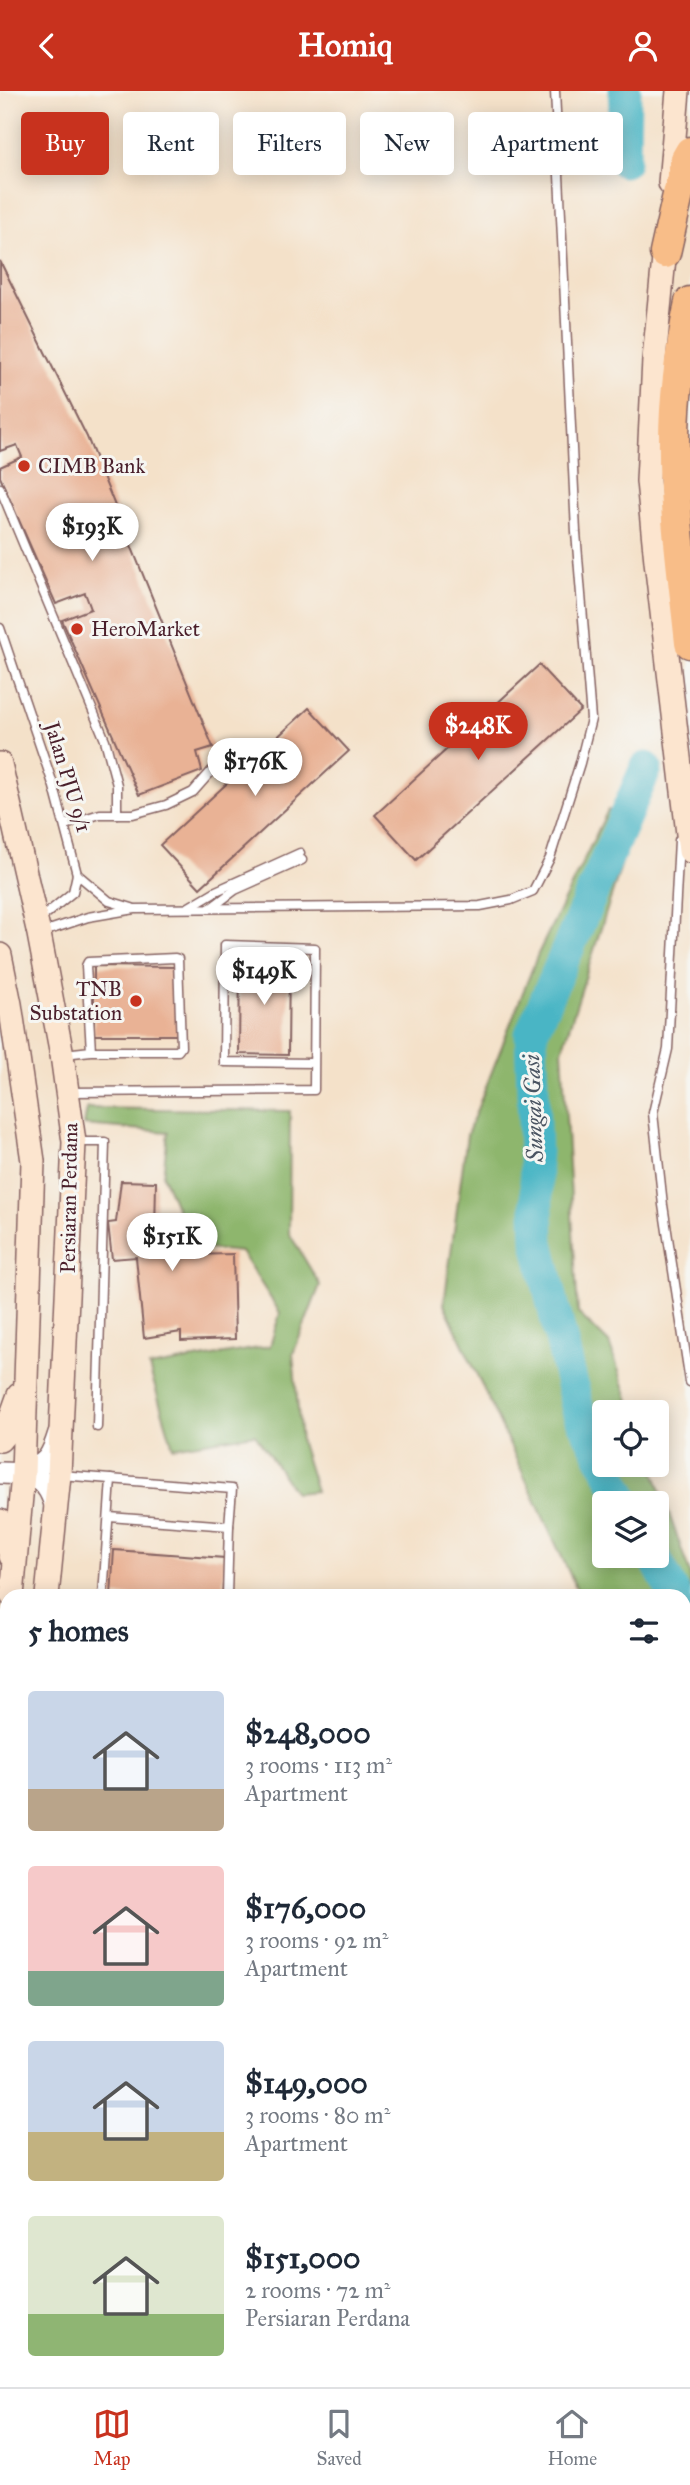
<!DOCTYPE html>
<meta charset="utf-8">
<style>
:root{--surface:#fff;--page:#f2f2f3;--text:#1f2937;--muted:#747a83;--line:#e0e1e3;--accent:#c8321e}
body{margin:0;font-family:"IM FELL Great Primer",serif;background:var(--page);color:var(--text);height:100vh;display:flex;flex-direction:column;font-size:26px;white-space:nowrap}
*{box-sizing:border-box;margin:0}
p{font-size:23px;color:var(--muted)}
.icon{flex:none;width:38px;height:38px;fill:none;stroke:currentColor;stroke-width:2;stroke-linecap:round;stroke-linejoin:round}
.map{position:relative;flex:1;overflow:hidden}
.details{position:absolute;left:0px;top:1498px;width:691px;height:798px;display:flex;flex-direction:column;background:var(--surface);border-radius:21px 21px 0 0;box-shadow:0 4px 18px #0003}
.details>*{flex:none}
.banner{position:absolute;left:21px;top:21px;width:649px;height:63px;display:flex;gap:14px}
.controls{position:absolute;left:592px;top:1309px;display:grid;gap:14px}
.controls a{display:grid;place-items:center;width:77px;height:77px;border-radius:7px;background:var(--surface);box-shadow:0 4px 18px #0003;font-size:35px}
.price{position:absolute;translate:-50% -60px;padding:0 16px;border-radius:24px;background:#fff;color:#222;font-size:23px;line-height:46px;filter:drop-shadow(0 2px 4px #0008)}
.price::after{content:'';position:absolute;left:50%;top:42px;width:21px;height:16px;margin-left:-10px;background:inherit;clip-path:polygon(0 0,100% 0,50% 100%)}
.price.selected{background:var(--accent);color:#fff}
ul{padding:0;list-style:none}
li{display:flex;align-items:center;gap:21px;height:175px;padding:0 28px}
li span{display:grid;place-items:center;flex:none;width:196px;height:140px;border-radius:7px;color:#555}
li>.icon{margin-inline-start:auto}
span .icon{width:84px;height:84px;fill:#fffc;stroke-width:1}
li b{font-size:30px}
h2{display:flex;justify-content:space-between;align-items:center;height:84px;padding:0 28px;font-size:30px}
.chip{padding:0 24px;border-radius:7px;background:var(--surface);box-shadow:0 4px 18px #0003;font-size:24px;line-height:63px}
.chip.selected{background:var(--accent);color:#fff}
header{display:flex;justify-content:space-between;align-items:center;height:91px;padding:0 28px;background:var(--accent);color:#fff;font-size:32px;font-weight:700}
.tabs{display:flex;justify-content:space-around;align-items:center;height:98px;border-top:2px solid var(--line);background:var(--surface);font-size:19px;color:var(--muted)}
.tabs a{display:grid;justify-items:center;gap:4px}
.tabs .selected{color:var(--accent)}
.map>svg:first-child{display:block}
.green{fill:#b3d57e;stroke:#7e7a54;stroke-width:2}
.forest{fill:#8eb66d;stroke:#6c6a4c;stroke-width:2;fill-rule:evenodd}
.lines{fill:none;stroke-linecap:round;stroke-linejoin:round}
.river{stroke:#49b5c5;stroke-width:33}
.building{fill:#e9b295}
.service-casing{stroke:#866362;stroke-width:11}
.minor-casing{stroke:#866362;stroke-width:19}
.tertiary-casing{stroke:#866362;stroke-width:24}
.secondary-casing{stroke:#866362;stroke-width:26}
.motorway-casing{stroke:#866362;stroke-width:33}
.service{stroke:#fff;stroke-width:8}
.minor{stroke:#fff;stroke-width:16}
.tertiary{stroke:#fff;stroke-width:21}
.secondary{stroke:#fce5cf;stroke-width:23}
.motorway{stroke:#f8bd88;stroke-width:30}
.poi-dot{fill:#c8321e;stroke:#f6f6f2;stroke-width:2.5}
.labels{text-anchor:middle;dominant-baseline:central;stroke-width:6;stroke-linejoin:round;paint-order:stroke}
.poi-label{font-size:21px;fill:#4a1f2b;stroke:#f6f6f2;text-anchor:start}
.street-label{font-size:21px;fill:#4a1f2b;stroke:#f6f6f2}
.water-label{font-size:23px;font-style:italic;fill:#4a5461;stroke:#f6f6f2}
</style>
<header><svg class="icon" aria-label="back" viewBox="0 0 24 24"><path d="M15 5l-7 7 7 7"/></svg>Homiq<svg class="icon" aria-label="person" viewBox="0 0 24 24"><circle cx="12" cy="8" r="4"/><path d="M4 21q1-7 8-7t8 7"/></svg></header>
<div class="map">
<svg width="690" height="2296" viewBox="0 0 690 2296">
<rect width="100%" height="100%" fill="#f6f6f2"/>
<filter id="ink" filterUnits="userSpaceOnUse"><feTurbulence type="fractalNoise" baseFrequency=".0143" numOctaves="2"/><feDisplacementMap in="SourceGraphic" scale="14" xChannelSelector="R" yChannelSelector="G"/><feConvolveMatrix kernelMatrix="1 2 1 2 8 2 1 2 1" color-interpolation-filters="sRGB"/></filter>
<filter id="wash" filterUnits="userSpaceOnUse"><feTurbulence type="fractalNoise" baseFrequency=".00686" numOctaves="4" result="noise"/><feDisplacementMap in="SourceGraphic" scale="28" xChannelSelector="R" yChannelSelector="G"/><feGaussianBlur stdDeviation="1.57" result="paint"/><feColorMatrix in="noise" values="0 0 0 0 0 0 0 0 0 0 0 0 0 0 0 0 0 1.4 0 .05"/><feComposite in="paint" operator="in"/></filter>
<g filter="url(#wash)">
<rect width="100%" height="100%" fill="#f4e1c9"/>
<!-- green -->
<path class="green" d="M0,2241L7,2251V2289H34L39,2296H0Z"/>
<!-- forest -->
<g class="forest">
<path d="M608,719L635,731L562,959L578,1222L609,1252L633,1321H604V1374H652L690,1483V1741L684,1728V1505H580L444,1213L467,1044L538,863ZM656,1412V1465H604V1412Z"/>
<path d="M87,1017L290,1020L289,1142L320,1194L293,1263L301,1352L316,1400L295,1402L255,1343L173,1356L149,1276L270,1255L280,1222L241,1161L199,1157L179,1123L163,1085L168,1041L84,1034Z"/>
<path d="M690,1844V2048H684V1862Z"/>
<path d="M7,2161V2251L0,2241V2166Z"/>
<path d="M34,2289H160L166,2296H39Z"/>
</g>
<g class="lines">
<!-- river -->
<g class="river">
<path d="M624,70L625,0"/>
<path d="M604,1370L579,1323L538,1151L531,943L646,677"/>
<path d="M606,1374L626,1412"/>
<path d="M654,1465L675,1505"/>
<path d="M684,1522L690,1533"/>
</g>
</g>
<g id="blocks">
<!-- building -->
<g class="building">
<path d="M0,170L87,346L213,656L197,661L202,680L139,704L62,529L91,518L85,502L56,513L0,386V376L22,366L17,354L0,360Z"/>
<path d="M539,574L581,619L416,769L375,724Z"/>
<path d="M309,617L349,660L200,797L160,754Z"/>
<path d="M240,867L289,868L288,964L239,963Z"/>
<path d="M94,875L176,876L178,944H94Z"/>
<path d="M121,1090L156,1091L155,1143L186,1145L187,1164L233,1163L235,1248L181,1250V1241L144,1247L136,1166L112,1168L108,1132L116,1131Z"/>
<path d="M114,1459L225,1467L222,1505H111Z"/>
<path d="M684,2261L690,2265V2296H662L654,2289H684Z"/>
<rect x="277" y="2289" width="186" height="7"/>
<rect x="481" y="2289" width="120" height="7"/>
</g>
</g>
</g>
<g filter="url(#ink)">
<use href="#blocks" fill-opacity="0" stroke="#866362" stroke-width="2"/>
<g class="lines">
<defs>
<g id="service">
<path d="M0,397L105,649L117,694V723"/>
<path d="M0,537L54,696L77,783L73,801L40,828"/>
<path d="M65,734L100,723H133L166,714L193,701L216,675"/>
<path d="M679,749L668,958L653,1022L663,1114L690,1291"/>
<path d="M77,783L109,810L132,817"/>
<path d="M189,816L216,800L300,762"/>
<path d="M211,817L235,799L302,769"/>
<path d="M40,842L88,826L135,818L480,815L511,809L533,800L550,767L580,672L591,628L576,441L555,0"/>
<path d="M64,963L91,960H178L181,956L178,868L175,867L88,871L86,875L91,960"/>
<path d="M70,1001L314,999L315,857L225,854L224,971L314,972"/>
<path d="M77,1051H105L97,1336"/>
<path d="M61,1384L232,1398L229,1435L109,1426"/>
<path d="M103,1505L111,1388"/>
<path d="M227,1505L229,1435"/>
</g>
<g id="minor">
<path d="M684,2203L690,2207"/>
<path d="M472,2289V2296"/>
<path d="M240,2296L241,2289"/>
</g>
<g id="tertiary">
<path d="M0,1382C32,1383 47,1383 56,1417"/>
<path d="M23,1383C48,1372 51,1368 59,1342"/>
</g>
<g id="secondary">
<path d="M670,92L678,0"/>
<path d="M666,147L654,269L648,390L656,470L690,760"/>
<path d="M0,673L39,843L62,964L74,1051L59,1384L47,1505"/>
<path d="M0,864L10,913L33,1070L23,1383L12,1505"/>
<path d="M0,1349L5,1343L19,1304"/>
<path d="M0,1430L11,1465"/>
<path d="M0,1617L7,1551"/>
<path d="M0,1884L7,1855"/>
<path d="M0,2017L7,2030"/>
<path d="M684,2073L690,2072"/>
<path d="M0,2080H7"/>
<path d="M684,2106H690"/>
<path d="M0,2121L7,2116"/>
</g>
<g id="motorway">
<path d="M665,162L686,68L690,61"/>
<path d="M690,211C681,257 674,302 674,349C673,417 683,485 690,552"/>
</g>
</defs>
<!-- service casing -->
<use href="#service" class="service-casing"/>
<!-- minor casing -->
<use href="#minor" class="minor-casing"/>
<!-- tertiary casing -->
<use href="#tertiary" class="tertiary-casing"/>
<!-- secondary casing -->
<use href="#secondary" class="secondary-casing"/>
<!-- motorway casing -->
<use href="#motorway" class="motorway-casing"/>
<!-- service -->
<use href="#service" class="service"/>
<!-- minor -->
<use href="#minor" class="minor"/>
<!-- tertiary -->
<use href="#tertiary" class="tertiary"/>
<!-- secondary -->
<use href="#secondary" class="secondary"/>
<!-- motorway -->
<use href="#motorway" class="motorway"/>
</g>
</g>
<!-- markers -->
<g class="poi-dot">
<circle cx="24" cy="375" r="7"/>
<circle cx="77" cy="538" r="7"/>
<circle cx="136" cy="910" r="7"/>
</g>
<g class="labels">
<!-- poi labels -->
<g class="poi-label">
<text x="38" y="375">CIMB Bank</text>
<text x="91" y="538">HeroMarket</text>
<text x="122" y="898" text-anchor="end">TNB<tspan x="122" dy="24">Substation</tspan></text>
</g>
<!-- street labels -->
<g class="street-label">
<text transform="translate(68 686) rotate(73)">Jalan PJU 9/1</text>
<text transform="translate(69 1107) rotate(-89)">Persiaran Perdana</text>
</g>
<!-- water labels -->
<g class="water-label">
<text transform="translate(533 1017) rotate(-92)">Sungai Gasi</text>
</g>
</g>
</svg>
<div class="controls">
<a><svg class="icon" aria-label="locate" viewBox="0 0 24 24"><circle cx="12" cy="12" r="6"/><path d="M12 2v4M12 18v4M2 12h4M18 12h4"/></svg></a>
<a><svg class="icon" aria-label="layers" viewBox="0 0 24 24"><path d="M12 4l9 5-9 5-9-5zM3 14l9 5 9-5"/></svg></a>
</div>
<b class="price" style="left:92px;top:472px">$193K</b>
<b class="price selected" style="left:478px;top:671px">$248K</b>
<b class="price" style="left:255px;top:707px">$176K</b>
<b class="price" style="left:264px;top:916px">$149K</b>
<b class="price" style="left:172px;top:1182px">$151K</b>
<div class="banner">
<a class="chip selected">Buy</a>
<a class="chip">Rent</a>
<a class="chip">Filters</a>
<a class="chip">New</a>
<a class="chip">Apartment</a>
</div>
<section class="details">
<h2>5 homes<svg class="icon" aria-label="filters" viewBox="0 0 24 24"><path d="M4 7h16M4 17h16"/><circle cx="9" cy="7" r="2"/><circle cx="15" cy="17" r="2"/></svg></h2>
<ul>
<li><span style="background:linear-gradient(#c9d6e8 70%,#b9a48a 0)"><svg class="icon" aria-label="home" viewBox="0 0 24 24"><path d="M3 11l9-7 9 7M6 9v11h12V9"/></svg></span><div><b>$248,000</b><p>3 rooms · 113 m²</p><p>Apartment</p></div></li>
<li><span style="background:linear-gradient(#f6c9c9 75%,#7fa58c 0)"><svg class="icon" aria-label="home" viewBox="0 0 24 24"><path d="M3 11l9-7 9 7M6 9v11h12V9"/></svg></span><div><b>$176,000</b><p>3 rooms · 92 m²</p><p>Apartment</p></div></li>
<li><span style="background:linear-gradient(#c9d6e8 65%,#c2b280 0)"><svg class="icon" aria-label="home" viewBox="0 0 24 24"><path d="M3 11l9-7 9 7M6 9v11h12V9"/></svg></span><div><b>$149,000</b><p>3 rooms · 80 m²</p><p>Apartment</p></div></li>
<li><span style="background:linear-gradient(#dfe7d0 70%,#8fb573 0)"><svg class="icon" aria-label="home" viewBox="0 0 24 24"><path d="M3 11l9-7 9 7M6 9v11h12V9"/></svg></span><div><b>$151,000</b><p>2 rooms · 72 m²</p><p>Persiaran Perdana</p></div></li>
</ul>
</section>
</div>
<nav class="tabs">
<a class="selected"><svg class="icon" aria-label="map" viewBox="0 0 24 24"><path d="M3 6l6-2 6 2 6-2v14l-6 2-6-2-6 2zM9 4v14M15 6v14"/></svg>Map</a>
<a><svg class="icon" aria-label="saved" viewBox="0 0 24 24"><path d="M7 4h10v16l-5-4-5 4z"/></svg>Saved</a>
<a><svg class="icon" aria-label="home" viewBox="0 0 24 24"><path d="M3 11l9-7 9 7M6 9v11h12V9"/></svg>Home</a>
</nav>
